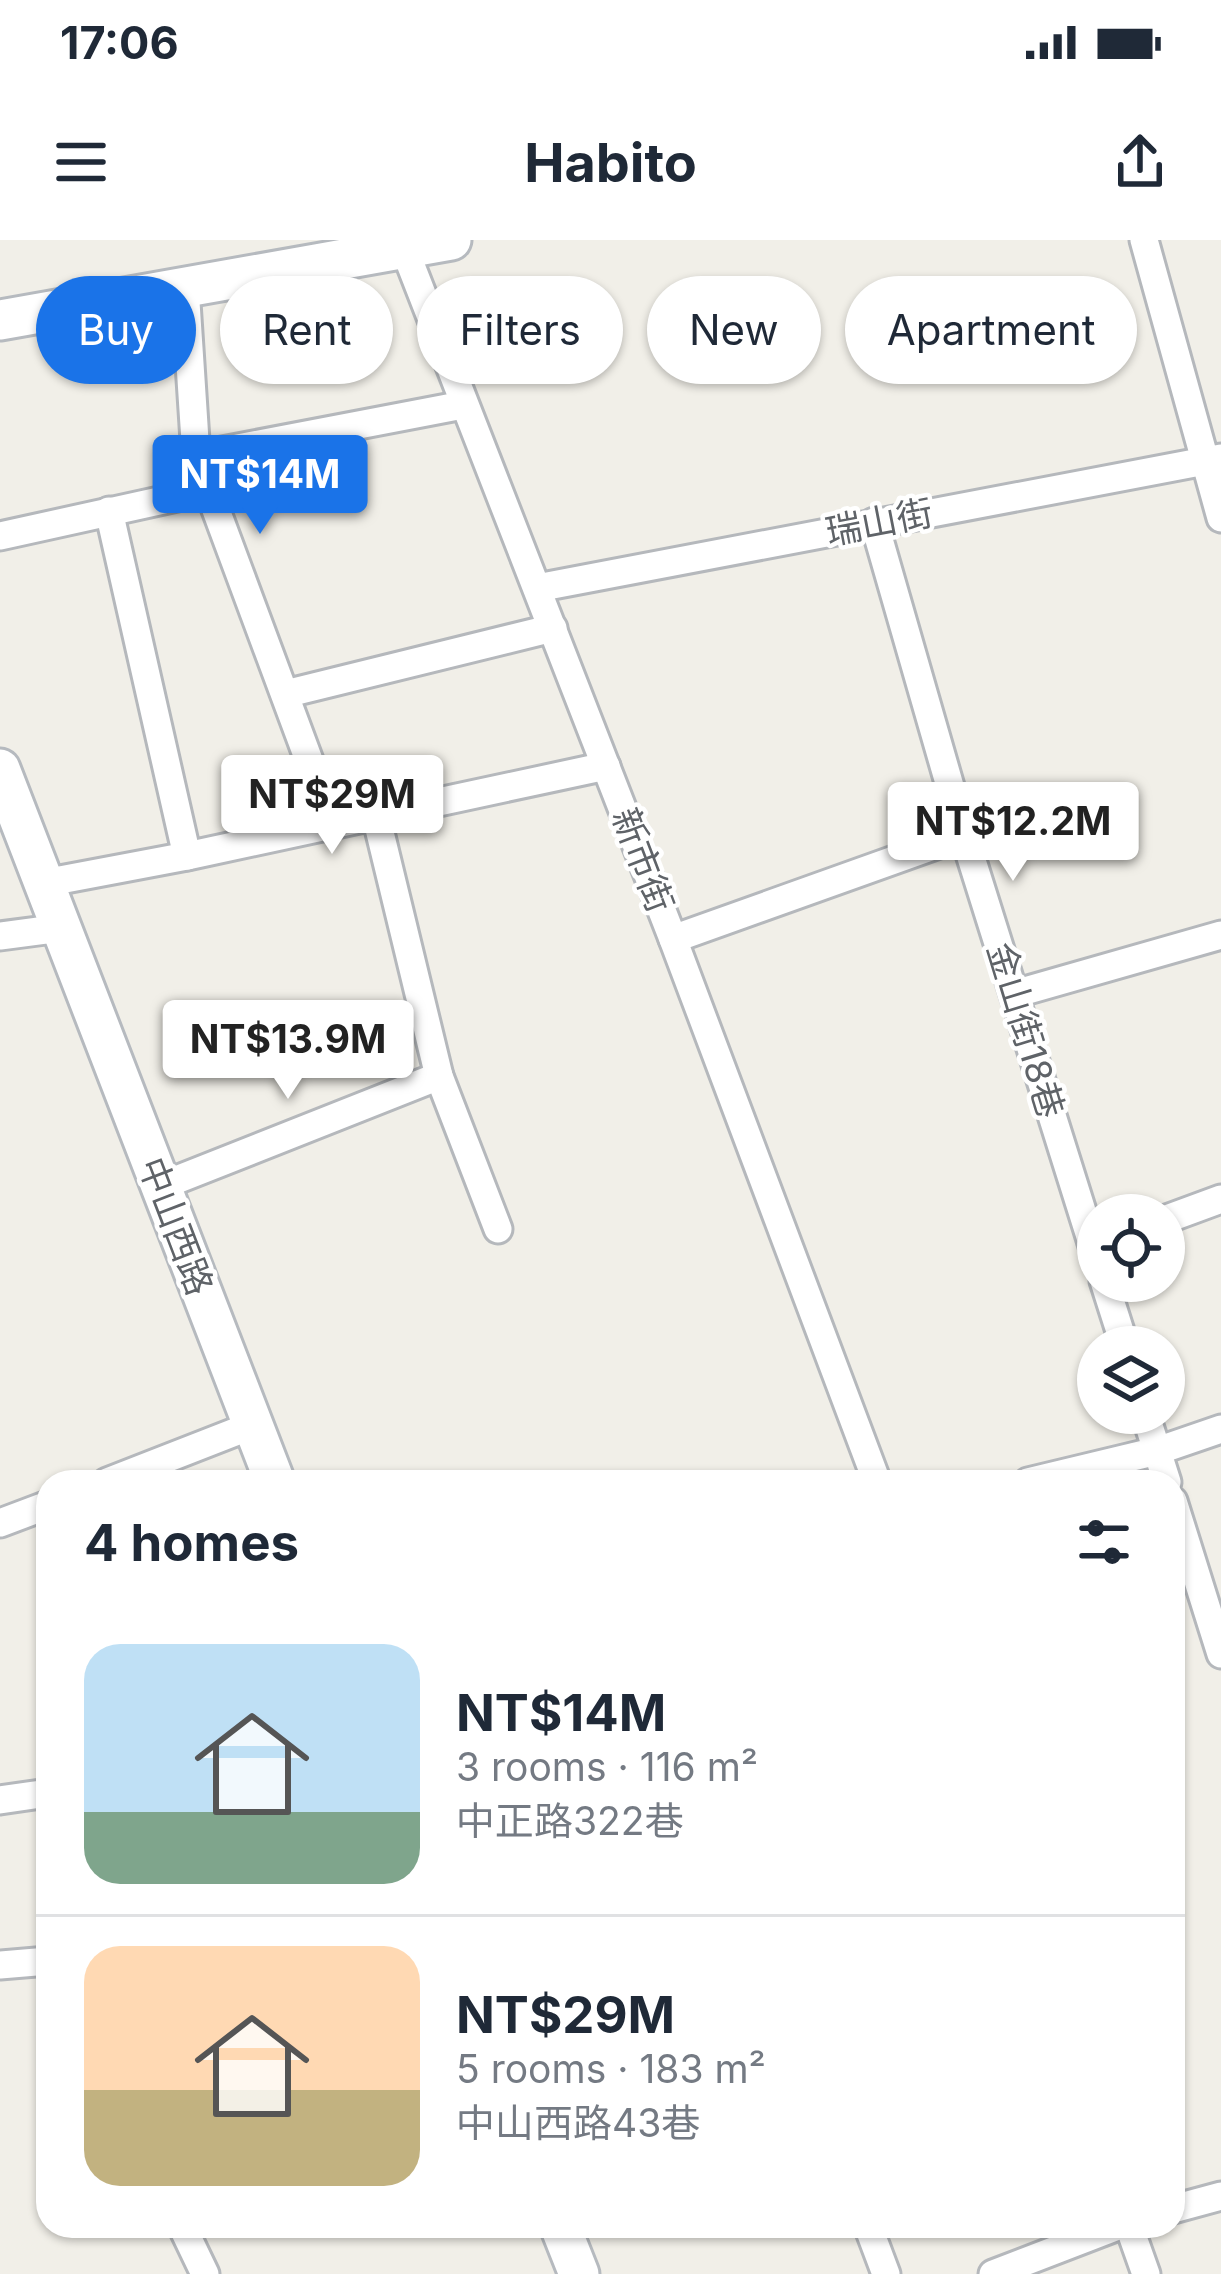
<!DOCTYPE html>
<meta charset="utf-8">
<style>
:root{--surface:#fff;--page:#f2f2f3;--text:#1f2937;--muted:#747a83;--line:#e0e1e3;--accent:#1a73e8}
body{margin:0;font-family:Inter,"Noto Sans TC",sans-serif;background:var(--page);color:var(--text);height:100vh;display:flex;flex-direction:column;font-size:45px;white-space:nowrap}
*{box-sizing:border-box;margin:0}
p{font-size:39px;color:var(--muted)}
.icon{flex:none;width:66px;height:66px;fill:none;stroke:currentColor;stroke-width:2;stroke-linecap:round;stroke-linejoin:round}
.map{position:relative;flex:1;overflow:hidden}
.sheet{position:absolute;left:36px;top:1230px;width:1149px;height:768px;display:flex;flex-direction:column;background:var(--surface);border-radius:36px;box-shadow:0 3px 9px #0004}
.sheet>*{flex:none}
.hud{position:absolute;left:36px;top:36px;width:1149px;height:108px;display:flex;gap:24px}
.buttons{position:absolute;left:1077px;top:954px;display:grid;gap:24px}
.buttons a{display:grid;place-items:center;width:108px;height:108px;border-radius:50%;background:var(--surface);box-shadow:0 3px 9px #0004;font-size:60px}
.price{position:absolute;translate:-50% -102px;padding:0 27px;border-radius:12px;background:#fff;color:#222;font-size:39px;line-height:78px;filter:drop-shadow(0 3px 6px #0008)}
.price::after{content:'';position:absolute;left:50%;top:72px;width:36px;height:27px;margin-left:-18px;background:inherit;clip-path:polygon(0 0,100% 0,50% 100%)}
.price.current{background:var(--accent);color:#fff}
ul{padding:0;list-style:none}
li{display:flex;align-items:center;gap:36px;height:300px;padding:0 48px}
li+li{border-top:3px solid var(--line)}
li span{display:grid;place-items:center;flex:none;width:336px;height:240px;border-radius:36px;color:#555}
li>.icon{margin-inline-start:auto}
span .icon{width:144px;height:144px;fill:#fffc;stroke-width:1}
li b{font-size:51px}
h2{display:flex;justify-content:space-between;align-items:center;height:144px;padding:0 48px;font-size:51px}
.tag{padding:0 42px;border-radius:54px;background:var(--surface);box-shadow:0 3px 9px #0004;font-size:42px;line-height:108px}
.tag.current{background:var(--accent);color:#fff}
.status{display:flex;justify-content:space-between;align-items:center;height:84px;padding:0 60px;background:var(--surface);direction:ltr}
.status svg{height:33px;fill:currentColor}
header{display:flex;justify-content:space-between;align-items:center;height:156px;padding:0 48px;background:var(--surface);font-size:54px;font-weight:700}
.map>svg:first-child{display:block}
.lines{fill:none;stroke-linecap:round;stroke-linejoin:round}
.minor-casing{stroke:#b5b8bc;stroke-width:33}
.secondary-casing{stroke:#b6babf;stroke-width:45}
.minor{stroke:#fff;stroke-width:27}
.secondary{stroke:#fff;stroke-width:39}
.labels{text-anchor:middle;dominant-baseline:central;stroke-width:9;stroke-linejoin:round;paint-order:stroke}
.street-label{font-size:36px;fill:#5f6368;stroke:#fff}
</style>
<div class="status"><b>17:06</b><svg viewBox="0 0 49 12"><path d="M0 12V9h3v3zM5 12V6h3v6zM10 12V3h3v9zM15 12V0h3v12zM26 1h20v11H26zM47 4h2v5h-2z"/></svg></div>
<header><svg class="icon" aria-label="menu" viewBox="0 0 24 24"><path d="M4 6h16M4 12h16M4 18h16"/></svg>Habito<svg class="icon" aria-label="share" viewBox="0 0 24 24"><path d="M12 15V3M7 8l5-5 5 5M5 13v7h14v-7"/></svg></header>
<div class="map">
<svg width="1221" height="2034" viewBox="0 0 1221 2034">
<rect width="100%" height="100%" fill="#f1efe8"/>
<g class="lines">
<defs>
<g id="minor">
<path d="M401,0L673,699L877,1242"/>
<path d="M1144,0L1221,278"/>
<path d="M185,47L196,216"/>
<path d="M109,271L187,616"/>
<path d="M874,282L964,595L1098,1022"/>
<path d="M0,296L209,250"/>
<path d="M537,348L1221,218"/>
<path d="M285,454L553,388"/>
<path d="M376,576L439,836L498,989"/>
<path d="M333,585L196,216L463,165"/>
<path d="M44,643L187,616L606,526"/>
<path d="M0,696L61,688"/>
<path d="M673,699L964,595"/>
<path d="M1014,754L1221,695"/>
<path d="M161,946L439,836"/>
<path d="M1164,980L1221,959"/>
<path d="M1104,1041L1125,1107"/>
<path d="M1145,1173L1167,1242"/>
<path d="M107,1242L253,1185"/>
<path d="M1028,1242L1157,1211L1221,1189"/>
<path d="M1173,1261L1221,1414"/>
<path d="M0,1283L48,1265"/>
<path d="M0,1560L48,1553"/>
<path d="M0,1725L48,1721"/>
<path d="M1173,1969L1221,1956"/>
<path d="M182,1986L205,2034"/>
<path d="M868,1986L886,2034"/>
<path d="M1129,1986L1146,2034"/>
<path d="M993,2034L1118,1986"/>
</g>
<g id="secondary">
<path d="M0,80L451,0"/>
<path d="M0,529L275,1242"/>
<path d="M560,1986L579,2034"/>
</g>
</defs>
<!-- minor casing -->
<use href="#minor" class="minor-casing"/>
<!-- secondary casing -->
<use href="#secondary" class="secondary-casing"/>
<!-- minor -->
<use href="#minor" class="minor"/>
<!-- secondary -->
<use href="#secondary" class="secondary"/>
</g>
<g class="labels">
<!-- street labels -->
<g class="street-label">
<text transform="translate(879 282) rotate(-11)">瑞山街</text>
<text transform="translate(643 620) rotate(69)">新市街</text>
<text transform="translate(1026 790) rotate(73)">金山街18巷</text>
<text transform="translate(176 986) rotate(69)">中山西路</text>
</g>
</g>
</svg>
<div class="buttons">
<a><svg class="icon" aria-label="locate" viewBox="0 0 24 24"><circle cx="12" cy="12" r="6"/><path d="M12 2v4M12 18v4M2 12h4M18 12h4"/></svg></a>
<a><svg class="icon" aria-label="layers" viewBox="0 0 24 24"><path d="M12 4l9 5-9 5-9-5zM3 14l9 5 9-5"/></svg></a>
</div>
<b class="price current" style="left:260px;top:297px">NT$14M</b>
<b class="price" style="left:332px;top:617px">NT$29M</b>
<b class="price" style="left:1013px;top:644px">NT$12.2M</b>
<b class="price" style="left:288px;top:862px">NT$13.9M</b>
<div class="hud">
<a class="tag current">Buy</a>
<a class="tag">Rent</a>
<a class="tag">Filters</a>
<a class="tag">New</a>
<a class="tag">Apartment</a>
</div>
<section class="sheet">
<h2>4 homes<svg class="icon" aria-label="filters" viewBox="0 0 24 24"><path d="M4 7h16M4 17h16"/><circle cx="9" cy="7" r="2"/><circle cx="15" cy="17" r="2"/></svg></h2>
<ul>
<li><span style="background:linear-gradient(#bfe0f5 70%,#7fa58c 0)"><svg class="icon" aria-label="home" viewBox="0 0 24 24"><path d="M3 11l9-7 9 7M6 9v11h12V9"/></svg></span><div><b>NT$14M</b><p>3 rooms · 116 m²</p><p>中正路322巷</p></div></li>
<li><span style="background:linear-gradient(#ffd9b3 60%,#c2b280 0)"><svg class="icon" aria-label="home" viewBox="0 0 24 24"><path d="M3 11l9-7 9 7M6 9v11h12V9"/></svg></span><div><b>NT$29M</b><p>5 rooms · 183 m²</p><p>中山西路43巷</p></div></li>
</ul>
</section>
</div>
